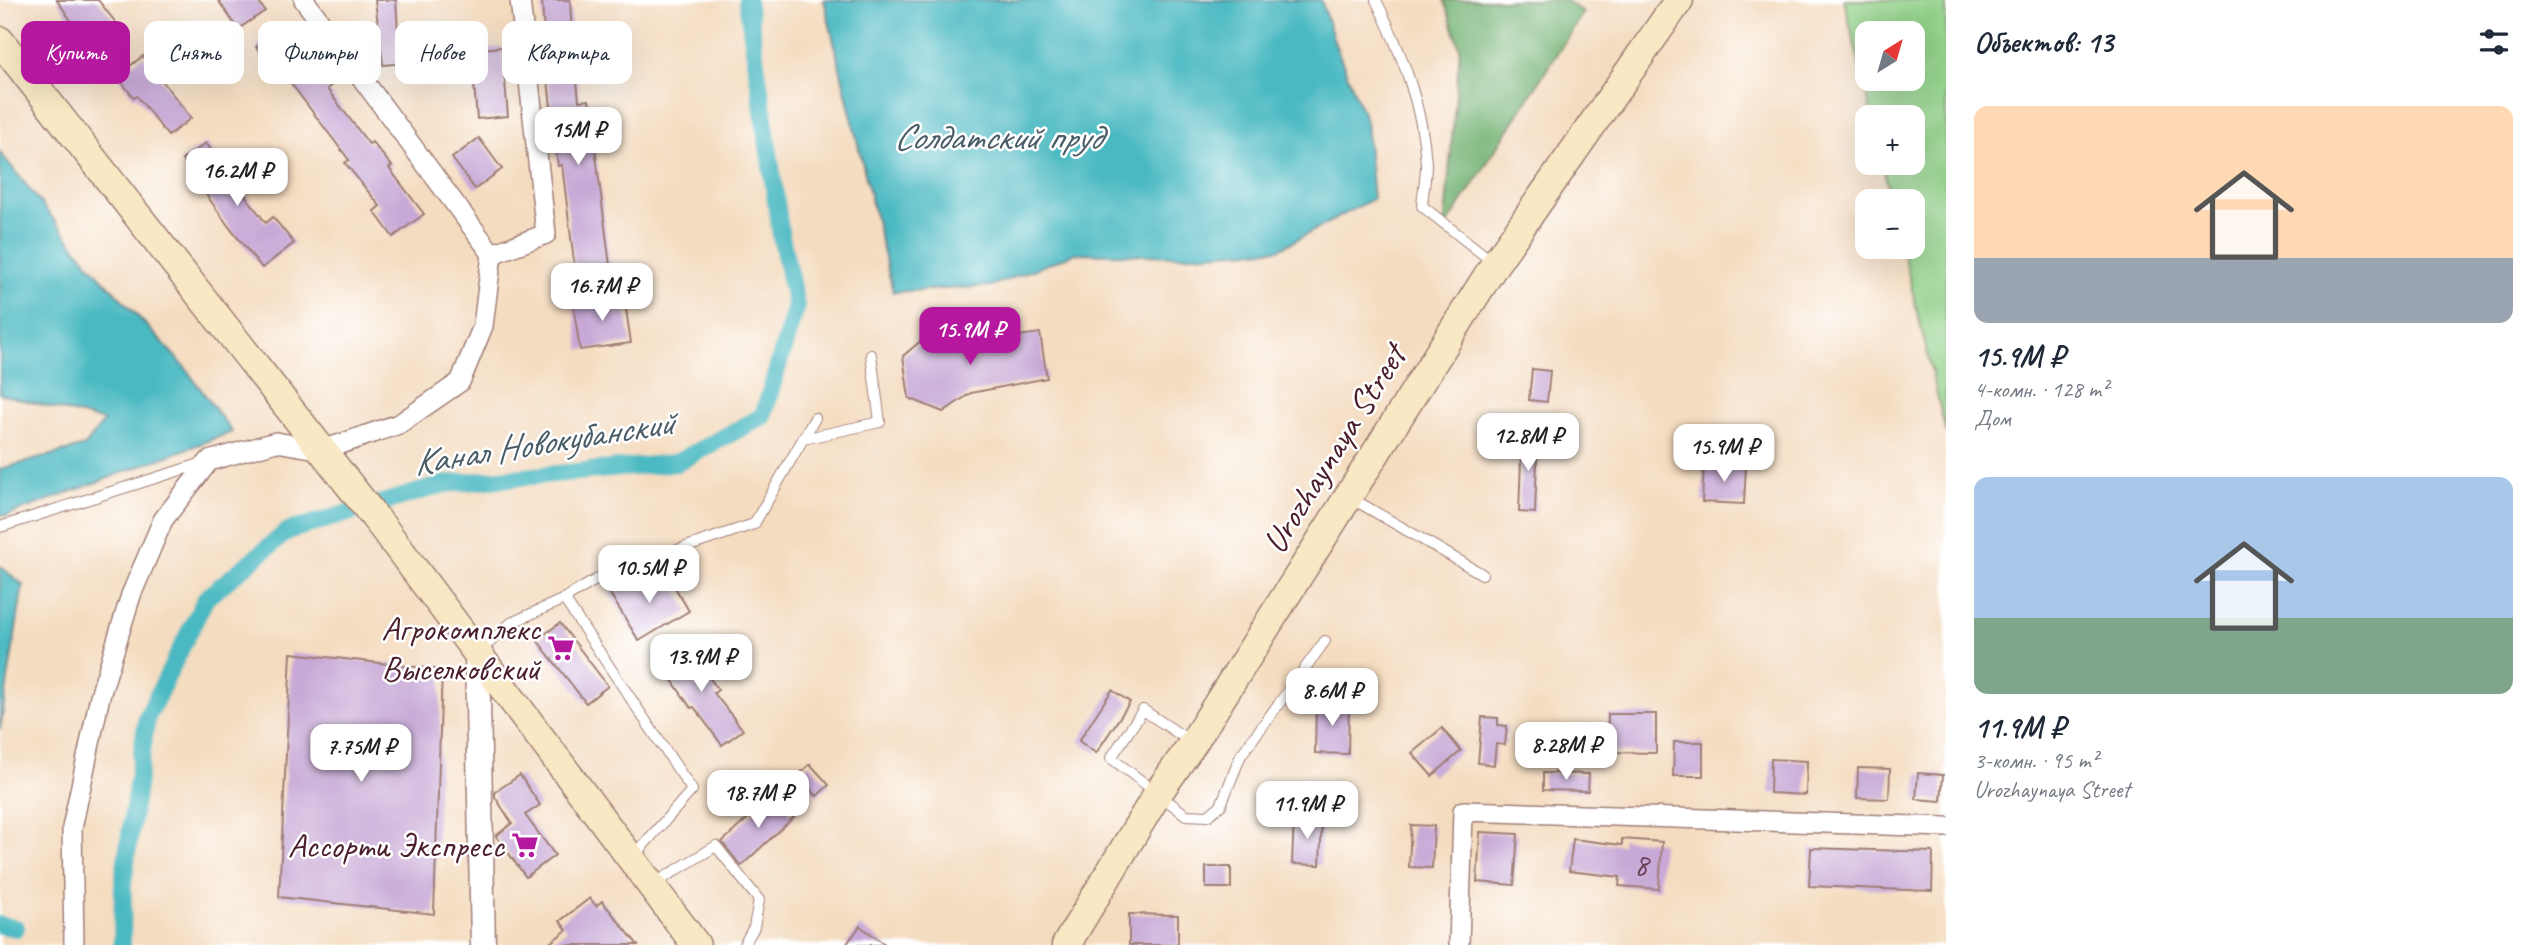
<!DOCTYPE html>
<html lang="ru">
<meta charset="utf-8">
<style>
:root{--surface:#fff;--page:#f2f2f3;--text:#1f2937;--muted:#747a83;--accent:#b5179e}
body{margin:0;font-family:Caveat,sans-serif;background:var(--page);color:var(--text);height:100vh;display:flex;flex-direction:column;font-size:26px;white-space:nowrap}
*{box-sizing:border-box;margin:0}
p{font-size:23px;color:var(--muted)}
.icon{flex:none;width:38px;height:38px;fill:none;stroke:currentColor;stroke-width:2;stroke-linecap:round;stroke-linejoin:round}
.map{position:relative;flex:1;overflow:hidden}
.panel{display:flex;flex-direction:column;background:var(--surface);width:595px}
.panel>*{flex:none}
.top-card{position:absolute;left:21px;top:21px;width:665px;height:63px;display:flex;gap:14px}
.needle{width:46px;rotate:37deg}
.controls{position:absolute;left:1855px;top:21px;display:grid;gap:14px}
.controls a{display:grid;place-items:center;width:70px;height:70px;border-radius:14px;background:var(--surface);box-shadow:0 7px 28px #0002;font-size:35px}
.price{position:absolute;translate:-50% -60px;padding:0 16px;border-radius:14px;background:#fff;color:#222;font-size:23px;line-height:46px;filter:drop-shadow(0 2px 4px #0008)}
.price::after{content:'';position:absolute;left:50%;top:42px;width:21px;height:16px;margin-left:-10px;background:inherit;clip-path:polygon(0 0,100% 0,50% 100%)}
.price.active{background:var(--accent);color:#fff}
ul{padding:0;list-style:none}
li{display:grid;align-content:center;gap:14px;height:371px;padding:0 28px}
li span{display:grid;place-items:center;height:217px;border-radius:14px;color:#555}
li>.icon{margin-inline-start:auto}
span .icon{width:126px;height:126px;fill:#fffc;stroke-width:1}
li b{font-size:30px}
h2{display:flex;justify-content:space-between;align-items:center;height:84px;padding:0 28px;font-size:30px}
.chip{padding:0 24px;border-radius:14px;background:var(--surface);box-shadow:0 7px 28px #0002;font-size:24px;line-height:63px}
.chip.active{background:var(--accent);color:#fff}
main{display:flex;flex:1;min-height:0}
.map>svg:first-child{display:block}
.green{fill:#8fcf86;stroke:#6c7758;stroke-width:2;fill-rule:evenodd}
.forest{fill:#73b273;stroke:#5e684f;stroke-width:2}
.water{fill:#4bb9c2;stroke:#4a6c76;stroke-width:2}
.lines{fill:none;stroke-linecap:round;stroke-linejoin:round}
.canal{stroke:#4bb9c2;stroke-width:18}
.building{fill:#c7a8d6}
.service-casing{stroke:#9f7e76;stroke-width:12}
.minor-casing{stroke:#9f7e76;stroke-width:22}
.tertiary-casing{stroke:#9f7e76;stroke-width:27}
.secondary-casing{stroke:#9f7e76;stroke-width:31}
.service{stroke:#fff;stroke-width:10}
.minor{stroke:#fff;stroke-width:19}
.tertiary{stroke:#fff;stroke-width:24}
.secondary{stroke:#f8e8c3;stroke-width:28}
.labels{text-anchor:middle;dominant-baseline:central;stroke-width:5;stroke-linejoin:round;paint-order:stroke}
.number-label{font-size:32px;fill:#694156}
.street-label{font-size:35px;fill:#4a1f2b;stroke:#fff}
.poi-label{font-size:35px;fill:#4a1f2b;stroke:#fff;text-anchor:end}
.water-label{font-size:37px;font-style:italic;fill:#4a5d67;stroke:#fff}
</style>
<main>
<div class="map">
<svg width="1946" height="945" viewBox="0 0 1946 945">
<rect width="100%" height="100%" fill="#fff"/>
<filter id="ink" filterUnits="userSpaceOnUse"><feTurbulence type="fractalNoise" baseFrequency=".0143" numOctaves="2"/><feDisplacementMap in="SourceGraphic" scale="14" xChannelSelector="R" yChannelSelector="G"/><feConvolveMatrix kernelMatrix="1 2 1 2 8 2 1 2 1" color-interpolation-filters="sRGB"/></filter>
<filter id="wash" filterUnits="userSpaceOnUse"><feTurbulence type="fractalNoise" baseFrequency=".00686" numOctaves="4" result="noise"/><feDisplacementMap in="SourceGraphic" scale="28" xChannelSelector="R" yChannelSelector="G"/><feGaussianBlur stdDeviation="1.57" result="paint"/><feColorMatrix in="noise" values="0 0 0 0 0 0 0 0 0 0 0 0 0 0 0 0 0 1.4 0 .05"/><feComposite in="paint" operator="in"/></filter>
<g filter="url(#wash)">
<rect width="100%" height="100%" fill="#f4dcc0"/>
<!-- green -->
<path class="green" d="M1844,0H1946V433L1902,247H1913V201H1891L1882,163H1913V117H1872ZM1867,33H1913V79H1867Z"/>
<!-- forest -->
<path class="forest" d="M1444,0H1566L1583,13L1444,230L1460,48Z"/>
<!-- water -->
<g class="water">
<path d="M824,0H1321L1335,44L1366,121L1373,199L1279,249L1177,256L1076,253L991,286L893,292Z"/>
<path d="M0,152L90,265L183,365L232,432L6,516L0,514V469L85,446L104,421L0,394Z"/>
<path d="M0,566L23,585L0,730Z"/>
</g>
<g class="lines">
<!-- canal -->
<g class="canal">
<path d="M0,925L16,928"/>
<path d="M122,945L123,882L147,717L206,598L288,531L445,484L676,463L763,416L796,306L781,236L747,0"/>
</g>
</g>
<g id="blocks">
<!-- building -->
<g class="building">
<path d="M57,0H98L124,33L102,51L78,22L74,25Z"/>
<path d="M218,0H257L265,11L238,29Z"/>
<path d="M375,0H396L398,31L413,29L417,62L383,65Z"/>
<path d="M542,0H570L572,35L544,37Z"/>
<path d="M279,30L310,71L319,65L333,84L327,89L369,144L372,142L392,166L389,168L424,214L393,237L374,211L380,206L345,163L349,160L280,69L276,73L256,47Z"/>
<path d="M502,47L508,116L477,119L471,50Z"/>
<path d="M143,56L191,118L168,136L137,96L134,98L117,76Z"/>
<path d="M575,61L579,101L589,100L610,266L575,270L562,165L558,166L546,64Z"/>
<path d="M479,138L502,169L475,189L452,158Z"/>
<path d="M206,143L266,223L273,217L294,243L262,268L229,227L182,160Z"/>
<path d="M624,296L631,343L580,350L573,304Z"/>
<path d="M930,333L964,343L1040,333L1047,378L971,393L943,412L909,398L903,356Z"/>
<path d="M1532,369L1550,371L1547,402L1529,400Z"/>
<path d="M1522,433L1538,434L1535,513L1519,512Z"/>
<path d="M1704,464L1746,466L1744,504L1702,502Z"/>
<path d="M667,574L689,611L639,641L609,592L636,576L643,588Z"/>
<path d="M560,623L608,686L586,703L537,640Z"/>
<path d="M688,646L718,690L714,693L743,730L722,745L694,707L691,708L661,664Z"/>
<path d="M291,653L442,670L434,914L279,897Z"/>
<path d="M1112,690L1130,702L1096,753L1079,741Z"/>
<path d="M1316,703L1349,704L1348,754L1315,753Z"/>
<path d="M1608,714H1656V753L1607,752Z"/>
<path d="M1482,717L1498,718V725L1507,726L1505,745L1496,744L1494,765L1478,763Z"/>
<path d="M1442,728L1461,751L1432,776L1412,753Z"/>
<path d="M1674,742H1703V776H1673Z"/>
<path d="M1771,759L1807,761L1806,795L1770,793Z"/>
<path d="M810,764L829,785L817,796L797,776Z"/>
<path d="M1858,768L1890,769L1889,799L1857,798Z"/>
<path d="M1543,773L1589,774L1588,791L1543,790Z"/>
<path d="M1918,773L1943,775L1941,801L1916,799Z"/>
<path d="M520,775L540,805L525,815L555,855L526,877L496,836L512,823L495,797V792Z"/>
<path d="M774,794L794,817L741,866L722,842Z"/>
<path d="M1294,816L1322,817L1320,865L1292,864Z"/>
<path d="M1411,825L1434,826L1432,868L1409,867Z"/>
<path d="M1480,832L1518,834L1514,885L1477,882Z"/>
<path d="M1573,839L1622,845V839L1662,842L1659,889L1619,886L1620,877L1569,871Z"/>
<path d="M1811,848L1933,852L1932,891L1809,886Z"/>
<rect x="1206" y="867" width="25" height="21"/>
<path d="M590,898L596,906L602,901L638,945H547L567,930L560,921Z"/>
<path d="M1129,914L1178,915V945H1129Z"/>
<path d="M860,926L886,945H846Z"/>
</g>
</g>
</g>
<g filter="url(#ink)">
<use href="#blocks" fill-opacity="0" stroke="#9f7e76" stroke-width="2"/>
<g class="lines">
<defs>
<g id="service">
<path d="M1376,0C1401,52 1423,106 1426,164C1426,178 1423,192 1422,206L1494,263"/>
<path d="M803,439L880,422L871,355"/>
<path d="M1351,498L1482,574"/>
<path d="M0,527L203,463"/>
<path d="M564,599L604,575L754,524L815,418"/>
<path d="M480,651L511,623L564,599L692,790L633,857"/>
<path d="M1193,743L1143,710L1111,758L1186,815L1208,816L1221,805L1241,755L1325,641"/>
<path d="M652,885L716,846L759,900L754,927L744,945"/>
</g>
<g id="minor">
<path d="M492,254L546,234L520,0"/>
<path d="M74,945L72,828L100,696L131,595L163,520L209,461L276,442L323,450L399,424L460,382L483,326L492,254L304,0"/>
<path d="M1459,945L1463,811L1946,827"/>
</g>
<path id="tertiary" d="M477,654L483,945"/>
<g id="secondary">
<path d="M0,41L384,529L696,945"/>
<path d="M1066,945L1158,793L1193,743L1495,264L1679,0"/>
</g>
</defs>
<!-- service casing -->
<use href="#service" class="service-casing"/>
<!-- minor casing -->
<use href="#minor" class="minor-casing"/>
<!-- tertiary casing -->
<use href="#tertiary" class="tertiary-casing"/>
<!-- secondary casing -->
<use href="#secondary" class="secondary-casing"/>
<!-- service -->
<use href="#service" class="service"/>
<!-- minor -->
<use href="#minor" class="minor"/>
<!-- tertiary -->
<use href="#tertiary" class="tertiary"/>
<!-- secondary -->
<use href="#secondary" class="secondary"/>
</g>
</g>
<!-- icons -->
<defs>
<symbol id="supermarket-bare" viewBox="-9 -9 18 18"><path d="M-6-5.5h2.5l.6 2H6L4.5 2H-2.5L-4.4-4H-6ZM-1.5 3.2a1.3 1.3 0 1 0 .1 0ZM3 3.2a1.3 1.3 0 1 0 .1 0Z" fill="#b5179e" stroke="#fff" stroke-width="2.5" paint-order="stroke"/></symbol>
</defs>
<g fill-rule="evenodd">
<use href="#supermarket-bare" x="542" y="629" width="38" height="38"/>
<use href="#supermarket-bare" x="506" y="826" width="38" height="38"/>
</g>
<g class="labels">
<!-- number labels -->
<g class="number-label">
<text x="1641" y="864">8</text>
</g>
<!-- street labels -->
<g class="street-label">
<text transform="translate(1334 449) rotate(-58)">Urozhaynaya Street</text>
</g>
<!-- poi labels -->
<g class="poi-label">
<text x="540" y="628">Агрокомплекс<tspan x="540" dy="40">Выселковский</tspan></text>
<text x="504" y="845">Ассорти Экспресс</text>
</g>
<!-- water labels -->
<g class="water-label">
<text x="997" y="136">Солдатский пруд</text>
<text transform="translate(543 442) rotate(-9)">Канал Новокубанский</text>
</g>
</g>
</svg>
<div class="controls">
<a><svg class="needle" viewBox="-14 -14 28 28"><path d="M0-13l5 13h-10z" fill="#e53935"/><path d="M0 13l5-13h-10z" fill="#747a83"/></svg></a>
<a>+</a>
<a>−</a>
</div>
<b class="price" style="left:578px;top:167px">15M ₽</b>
<b class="price" style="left:237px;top:208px">16.2M ₽</b>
<b class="price" style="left:602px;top:323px">16.7M ₽</b>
<b class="price active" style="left:970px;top:367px">15.9M ₽</b>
<b class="price" style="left:1528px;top:473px">12.8M ₽</b>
<b class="price" style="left:1724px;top:484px">15.9M ₽</b>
<b class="price" style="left:649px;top:605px">10.5M ₽</b>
<b class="price" style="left:701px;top:694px">13.9M ₽</b>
<b class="price" style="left:1332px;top:728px">8.6M ₽</b>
<b class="price" style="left:1566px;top:782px">8.28M ₽</b>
<b class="price" style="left:361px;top:784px">7.75M ₽</b>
<b class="price" style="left:758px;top:830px">18.7M ₽</b>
<b class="price" style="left:1307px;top:841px">11.9M ₽</b>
<div class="top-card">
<a class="chip active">Купить</a>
<a class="chip">Снять</a>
<a class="chip">Фильтры</a>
<a class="chip">Новое</a>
<a class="chip">Квартира</a>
</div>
</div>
<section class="panel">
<h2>Объектов: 13<svg class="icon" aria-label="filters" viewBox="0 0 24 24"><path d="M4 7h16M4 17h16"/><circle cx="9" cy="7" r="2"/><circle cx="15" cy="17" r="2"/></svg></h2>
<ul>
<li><span style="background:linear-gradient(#ffd9b3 70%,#9aa5b1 0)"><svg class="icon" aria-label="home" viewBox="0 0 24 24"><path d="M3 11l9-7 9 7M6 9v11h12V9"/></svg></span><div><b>15.9M ₽</b><p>4-комн. · 128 m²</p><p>Дом</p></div></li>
<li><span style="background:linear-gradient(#a9c7e8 65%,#7fa58c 0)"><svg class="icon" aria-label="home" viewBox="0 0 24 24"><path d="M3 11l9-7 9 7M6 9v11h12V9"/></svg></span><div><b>11.9M ₽</b><p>3-комн. · 95 m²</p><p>Urozhaynaya Street</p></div></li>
</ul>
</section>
</main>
